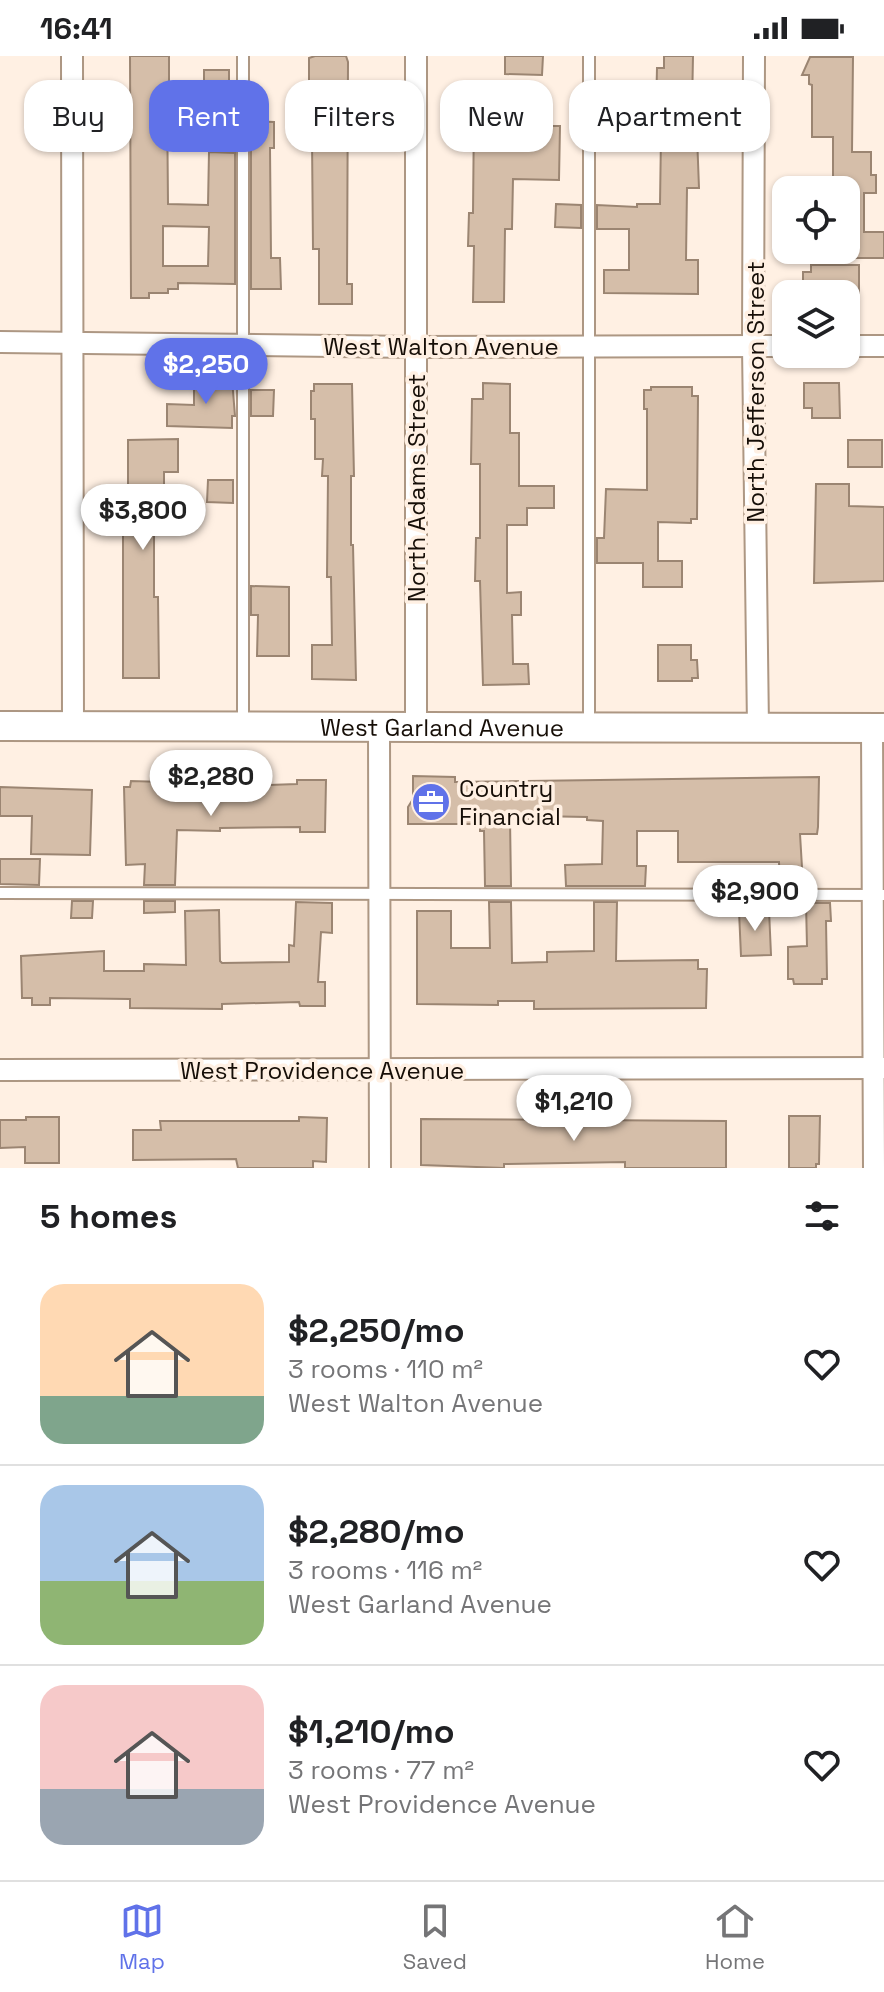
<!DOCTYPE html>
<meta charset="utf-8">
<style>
:root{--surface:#fff;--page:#f6f6f6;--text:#202124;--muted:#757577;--line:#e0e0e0;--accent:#6072e9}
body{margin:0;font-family:"Space Grotesk",sans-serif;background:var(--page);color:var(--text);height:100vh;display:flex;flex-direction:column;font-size:30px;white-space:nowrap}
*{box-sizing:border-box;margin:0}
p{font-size:26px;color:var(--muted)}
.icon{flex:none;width:44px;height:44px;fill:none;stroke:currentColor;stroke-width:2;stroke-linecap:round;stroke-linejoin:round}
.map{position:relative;height:1112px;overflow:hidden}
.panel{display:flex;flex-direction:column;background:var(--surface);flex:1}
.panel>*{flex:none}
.top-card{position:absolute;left:24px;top:24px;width:836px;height:72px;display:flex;gap:16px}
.controls{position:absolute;left:772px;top:120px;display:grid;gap:16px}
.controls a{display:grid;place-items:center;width:88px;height:88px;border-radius:16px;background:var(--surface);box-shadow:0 2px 6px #0004;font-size:40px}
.price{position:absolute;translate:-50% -68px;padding:0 18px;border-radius:28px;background:#fff;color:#222;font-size:26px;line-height:52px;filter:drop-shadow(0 2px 4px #0008)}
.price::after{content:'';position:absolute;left:50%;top:48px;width:24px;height:18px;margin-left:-12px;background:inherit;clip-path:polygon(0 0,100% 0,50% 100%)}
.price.on{background:var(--accent);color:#fff}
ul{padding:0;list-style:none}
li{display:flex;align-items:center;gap:24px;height:200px;padding:0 40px}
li+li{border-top:2px solid var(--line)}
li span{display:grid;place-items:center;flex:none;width:224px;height:160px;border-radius:24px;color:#555}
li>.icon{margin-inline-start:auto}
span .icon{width:96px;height:96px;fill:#fffc;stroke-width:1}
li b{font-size:34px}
h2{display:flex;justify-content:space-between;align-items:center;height:96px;padding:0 40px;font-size:34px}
.chip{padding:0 28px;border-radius:24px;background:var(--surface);box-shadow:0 2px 6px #0004;font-size:28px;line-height:72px}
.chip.on{background:var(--accent);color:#fff}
.status{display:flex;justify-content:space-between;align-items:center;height:56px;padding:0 40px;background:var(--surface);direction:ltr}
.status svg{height:22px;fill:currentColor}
.tabs{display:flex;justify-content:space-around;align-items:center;height:112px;border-top:2px solid var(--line);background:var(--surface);font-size:22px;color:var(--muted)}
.tabs a{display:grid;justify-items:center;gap:4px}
.tabs .on{color:var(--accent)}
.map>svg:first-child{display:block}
.building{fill:#d5bea9;stroke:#9b8572;stroke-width:2;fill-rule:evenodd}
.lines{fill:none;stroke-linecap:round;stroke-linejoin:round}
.lane-casing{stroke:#ad9783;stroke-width:14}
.street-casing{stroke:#ad9783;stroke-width:24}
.secondary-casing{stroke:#ad9783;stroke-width:32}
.lane{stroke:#fff;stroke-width:10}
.street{stroke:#fff;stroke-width:20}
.secondary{stroke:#fff;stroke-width:28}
.labels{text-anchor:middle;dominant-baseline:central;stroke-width:7;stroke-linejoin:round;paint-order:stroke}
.street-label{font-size:24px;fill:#160e07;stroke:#fff0e3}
.poi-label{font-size:24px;fill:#160e07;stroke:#fff0e3;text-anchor:start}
</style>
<div class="status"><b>16:41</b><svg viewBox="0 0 49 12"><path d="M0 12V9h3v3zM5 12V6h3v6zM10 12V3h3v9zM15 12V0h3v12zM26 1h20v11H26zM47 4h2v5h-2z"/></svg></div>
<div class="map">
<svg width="884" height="1112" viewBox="0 0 884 1112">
<rect width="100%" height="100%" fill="#fff0e3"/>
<!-- building -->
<g class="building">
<path d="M130,0H169V36H167L168,148L208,149L209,96L235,97V228L178,227V233H168V237H149V242H131ZM163,170L209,171L208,210H163Z"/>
<path d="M315,0H346L348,6L347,228H352V248H319V193H313L312,83H298V51H309V2Z"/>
<path d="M505,0H543L542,19L505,18Z"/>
<path d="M664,0H693L692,52L696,53L699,132H687L686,204H698V238L604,237V214H629V173H597V149L637,151V148H660L661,79H644V55L656,56L657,12H664Z"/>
<path d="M810,1H853L852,96H871V119H876V137H864V176H884V202H846V134H841V124H833V81H812V29L809,28V19H802Z"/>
<path d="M204,14H229V41L204,40Z"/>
<path d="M474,53H521V70H560L559,124L513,123L512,173H505L504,246H473L474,190H468L469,157H473Z"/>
<path d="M251,65L274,66V92H270L271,202H280L281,233H251Z"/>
<path d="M556,148L581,149V172L555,171Z"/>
<path d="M811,209H859V237L812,238V234H803V216H811Z"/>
<path d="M194,322L232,323L235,360H232V372L167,370V348L194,349Z"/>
<path d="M483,327L510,328V377H519V430H554V452H527V469H507V537L521,536V559H512L513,608H528L529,628L483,629L480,525H475L476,482H480V408H471L472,343H483Z"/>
<path d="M804,327H839L840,362H812V352H804Z"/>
<path d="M314,328H352L354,420H351V489H353L356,624L312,623V589H332L331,521H327L328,420H322L323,403H315V363H311V335H314Z"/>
<path d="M651,331H692V340H698L697,463H691V467L658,466V505H682V531H643V507H597V482H604L606,433L647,434V353H644V334H651Z"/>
<path d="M251,334H274L273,360H251Z"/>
<path d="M178,383V416H164V471H154V541H158L159,622H123V435L128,436V384Z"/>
<rect x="848" y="384" width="34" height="27"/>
<path d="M208,424H233V447L207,446Z"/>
<path d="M816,428H849V450L884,451V525L814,527Z"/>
<path d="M251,530L289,531V600H257L258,559H251Z"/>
<path d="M658,589H691V604H697L698,622H692V625H658Z"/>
<path d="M413,720L455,721V726L819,721L818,771L817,778H800L803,828L780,830L779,806H678V775H637V810H646L645,830H566L565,809L602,808L603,765L587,764V761L535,760V763H510L511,830H485L484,775H480V768H408V751L413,743Z"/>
<path d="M297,724H326L325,776H300V771L220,772V775L177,774L175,829H144L145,808L126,809L124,731H130L131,725L164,726V742H203V736H242V730L297,728Z"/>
<path d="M0,731L92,734L90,799L31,798L32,760H0Z"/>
<path d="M0,803H40L39,829L0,828Z"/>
<path d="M72,845H93L92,862H71Z"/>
<path d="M144,845H175V856L144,857Z"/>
<path d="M296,846L332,847V877L321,876L318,926H325V950H300L299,946L222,948V953L130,952V943L50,942V949H32V942H22L21,900L104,895V915H144V908L186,909L185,855L219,854L220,905L222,907L289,906V889L294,890Z"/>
<path d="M489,846H511L512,907L547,906V896L594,895V846H617L616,905L698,904V913H707L706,952L534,953V945H498V949L417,948V855H451V892H490Z"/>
<path d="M806,847H830L831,865H826L827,923H822V928H794L793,923H788V891L807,890Z"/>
<path d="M769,854L771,899L741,900L739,855Z"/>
<path d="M789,1060H820L819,1108H816V1112H789Z"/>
<path d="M26,1061H59V1107H25V1091L0,1092V1064H26Z"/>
<path d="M299,1061L327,1062L326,1106L313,1105V1112H238L236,1103L133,1104V1074H161L160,1065H299Z"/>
<path d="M421,1063L726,1065V1112H625V1106L504,1108V1112L421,1109Z"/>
</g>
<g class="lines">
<defs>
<g id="lane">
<path d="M589,0V670"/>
<path d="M243,669V0"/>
<path d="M0,837L884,839"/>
</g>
<g id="street">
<path d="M72,0L73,670"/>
<path d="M754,0L753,290L758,671"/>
<path d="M0,286L416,291L786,290"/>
<path d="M846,290H884"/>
<path d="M379,671L380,1112"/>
<path d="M416,671V0"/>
<path d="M872,672L874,1112"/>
<path d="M0,1014L884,1012"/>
</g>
<g id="secondary">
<path id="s1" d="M0,670L884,672"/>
</g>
</defs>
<!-- lane casing -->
<use href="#lane" class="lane-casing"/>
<!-- street casing -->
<use href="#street" class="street-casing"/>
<!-- secondary casing -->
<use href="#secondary" class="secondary-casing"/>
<!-- lane -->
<use href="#lane" class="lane"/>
<!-- street -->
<use href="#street" class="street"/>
<!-- secondary -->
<use href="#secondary" class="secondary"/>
</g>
<!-- icons -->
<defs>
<symbol id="office-disc" viewBox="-11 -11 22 22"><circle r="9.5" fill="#6072e9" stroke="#fff0e3"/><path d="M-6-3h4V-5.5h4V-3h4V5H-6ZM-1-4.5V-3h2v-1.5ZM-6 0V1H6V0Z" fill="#fff"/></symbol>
</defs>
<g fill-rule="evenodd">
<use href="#office-disc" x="409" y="724" width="44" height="44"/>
</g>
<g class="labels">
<!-- street labels -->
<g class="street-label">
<text x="441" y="290">West Walton Avenue</text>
<text transform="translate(755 336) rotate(-90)">North Jefferson Street</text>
<text transform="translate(416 432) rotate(-90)">North Adams Street</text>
<text stroke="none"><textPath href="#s1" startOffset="442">West Garland Avenue</textPath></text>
<text x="322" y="1014">West Providence Avenue</text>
</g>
<!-- poi labels -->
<g class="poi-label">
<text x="459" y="732">Country<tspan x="459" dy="28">Financial</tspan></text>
</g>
</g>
</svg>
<div class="controls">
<a><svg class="icon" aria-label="locate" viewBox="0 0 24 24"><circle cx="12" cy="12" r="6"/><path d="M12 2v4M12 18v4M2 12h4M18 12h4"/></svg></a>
<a><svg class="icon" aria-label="layers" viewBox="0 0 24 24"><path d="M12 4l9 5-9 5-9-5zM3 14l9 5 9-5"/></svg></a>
</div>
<b class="price on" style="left:206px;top:350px">$2,250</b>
<b class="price" style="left:143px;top:496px">$3,800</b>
<b class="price" style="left:211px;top:762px">$2,280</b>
<b class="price" style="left:755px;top:877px">$2,900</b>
<b class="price" style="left:574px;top:1087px">$1,210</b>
<div class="top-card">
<a class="chip">Buy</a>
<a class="chip on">Rent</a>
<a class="chip">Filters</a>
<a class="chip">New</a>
<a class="chip">Apartment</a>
</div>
</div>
<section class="panel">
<h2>5 homes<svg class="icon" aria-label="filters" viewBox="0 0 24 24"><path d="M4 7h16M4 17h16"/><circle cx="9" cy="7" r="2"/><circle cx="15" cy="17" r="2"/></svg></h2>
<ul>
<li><span style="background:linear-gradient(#ffd9b3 70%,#7fa58c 0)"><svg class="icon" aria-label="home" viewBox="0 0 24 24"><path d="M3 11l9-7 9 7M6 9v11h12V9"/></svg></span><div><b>$2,250/mo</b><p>3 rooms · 110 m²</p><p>West Walton Avenue</p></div><svg class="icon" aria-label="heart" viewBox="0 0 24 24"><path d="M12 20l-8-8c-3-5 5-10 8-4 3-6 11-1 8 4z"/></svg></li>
<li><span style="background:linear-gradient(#a9c7e8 60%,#8fb573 0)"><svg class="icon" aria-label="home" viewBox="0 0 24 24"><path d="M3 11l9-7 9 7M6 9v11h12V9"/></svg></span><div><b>$2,280/mo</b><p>3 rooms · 116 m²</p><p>West Garland Avenue</p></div><svg class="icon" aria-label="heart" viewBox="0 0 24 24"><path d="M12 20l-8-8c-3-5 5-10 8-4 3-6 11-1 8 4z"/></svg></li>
<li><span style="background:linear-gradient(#f6c9c9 65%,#9aa5b1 0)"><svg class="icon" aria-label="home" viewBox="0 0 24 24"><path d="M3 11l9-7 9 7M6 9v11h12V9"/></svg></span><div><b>$1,210/mo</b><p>3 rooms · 77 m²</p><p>West Providence Avenue</p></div><svg class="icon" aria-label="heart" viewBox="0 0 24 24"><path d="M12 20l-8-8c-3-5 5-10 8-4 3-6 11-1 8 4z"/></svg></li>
</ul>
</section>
<nav class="tabs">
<a class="on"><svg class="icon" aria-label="map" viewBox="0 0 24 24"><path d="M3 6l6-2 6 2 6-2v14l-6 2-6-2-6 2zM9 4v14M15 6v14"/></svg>Map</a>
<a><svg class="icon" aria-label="saved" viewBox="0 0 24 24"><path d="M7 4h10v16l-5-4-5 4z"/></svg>Saved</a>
<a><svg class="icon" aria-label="home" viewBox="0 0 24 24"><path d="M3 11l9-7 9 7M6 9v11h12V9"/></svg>Home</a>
</nav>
